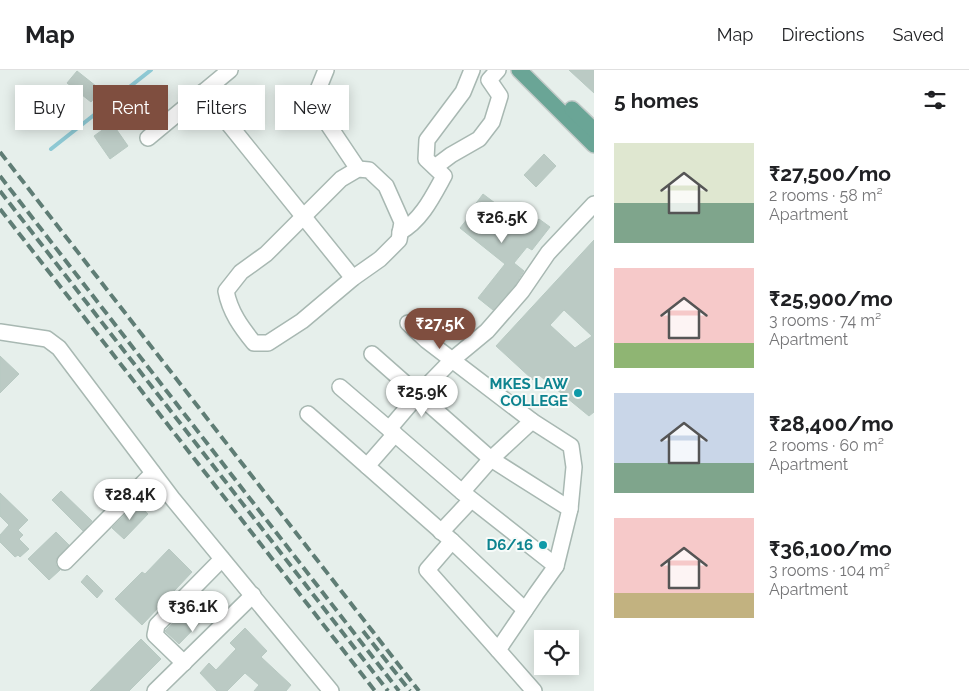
<!DOCTYPE html>
<meta charset="utf-8">
<style>
:root{--surface:#fff;--page:#f2f2f2;--text:#202124;--muted:#757577;--line:#e0e0e0;--accent:#7f4e3f}
body{margin:0;font-family:Raleway,sans-serif;background:var(--page);color:var(--text);height:100vh;display:flex;flex-direction:column;font-size:19px;white-space:nowrap}
*{box-sizing:border-box;margin:0}
p{font-size:16px;color:var(--muted)}
.icon{flex:none;width:28px;height:28px;fill:none;stroke:currentColor;stroke-width:2;stroke-linecap:round;stroke-linejoin:round}
.map{position:relative;flex:1;overflow:hidden}
.details{display:flex;flex-direction:column;background:var(--surface);width:375px}
.details>*{flex:none}
.guide{position:absolute;left:15px;top:15px;width:475px;height:45px;display:flex;gap:10px}
.controls{position:absolute;left:534px;top:560px;display:grid;gap:10px}
.controls a{display:grid;place-items:center;width:45px;height:45px;border-radius:0px;background:var(--surface);box-shadow:0 2px 12px #0003;font-size:25px}
.price{position:absolute;translate:-50% -42px;padding:0 11px;border-radius:18px;background:#fff;color:#222;font-size:16px;line-height:32px;filter:drop-shadow(0 1px 2px #0008)}
.price::after{content:'';position:absolute;left:50%;top:30px;width:15px;height:11px;margin-left:-8px;background:inherit;clip-path:polygon(0 0,100% 0,50% 100%)}
.price.on{background:var(--accent);color:#fff}
ul{padding:0;list-style:none}
li{display:flex;align-items:center;gap:15px;height:125px;padding:0 20px}
li span{display:grid;place-items:center;flex:none;width:140px;height:100px;border-radius:0px;color:#555}
li>.icon{margin-inline-start:auto}
span .icon{width:60px;height:60px;fill:#fffc;stroke-width:1}
li b{font-size:21px}
h2{display:flex;justify-content:space-between;align-items:center;height:60px;padding:0 20px;font-size:21px}
.chip{padding:0 18px;border-radius:0px;background:var(--surface);box-shadow:0 2px 12px #0003;font-size:18px;line-height:45px}
.chip.on{background:var(--accent);color:#fff}
header{display:flex;align-items:center;gap:30px;box-sizing:border-box;height:70px;padding:0 25px;background:var(--surface);border-bottom:1px solid var(--line)}
header strong{font-size:24px}
nav{display:flex;gap:28px;margin-inline-start:auto;font-size:18px}
main{display:flex;flex:1;min-height:0}
.map>svg:first-child{display:block}
.lines{fill:none;stroke-linecap:round;stroke-linejoin:round}
.stream{stroke:#8ec9d4;stroke-width:4}
.building{fill:#bbcac4;stroke:#b8c9c2;fill-rule:evenodd}
.minor-casing{stroke:#a8b8b2;stroke-width:18}
.major-casing{stroke:#c2cac8;stroke-width:18}
.minor{stroke:#fff;stroke-width:15}
.major{stroke:#6aa596;stroke-width:15}
.rail{stroke:#5f7d75;stroke-width:4;stroke-dasharray:10 5;stroke-linecap:butt}
.culture-dot{fill:#0f9aa8;stroke:#f7fbf9;stroke-width:2}
.labels{text-anchor:middle;dominant-baseline:central;stroke-width:4;stroke-linejoin:round;paint-order:stroke}
.culture-label{font-size:15px;font-weight:bold;fill:#0d838f;stroke:#f7fbf9;text-anchor:end}
</style>
<header>
<strong>Map</strong>
<nav><a>Map</a><a>Directions</a><a>Saved</a></nav>
</header>
<main>
<div class="map">
<svg width="594" height="621" viewBox="0 0 594 621">
<rect width="100%" height="100%" fill="#e6efeb"/>
<g class="lines">
<!-- stream -->
<path class="stream" d="M51,79L151,0"/>
</g>
<!-- building -->
<g class="building">
<path d="M569,0H594V23Z"/>
<path d="M77,1L101,20L91,32L67,13Z"/>
<path d="M112,53L128,76L110,89L94,66Z"/>
<path d="M544,84L556,96L536,117L524,105Z"/>
<path d="M483,124L531,160L539,149L550,157L532,180L527,177L514,193L524,201L515,215L493,240L478,228L505,194L460,158L476,138L474,136Z"/>
<path d="M594,170V342L589,346L539,305L533,310L496,276ZM564,240L592,266L575,278L550,255Z"/>
<path d="M0,286L19,304L0,323Z"/>
<path d="M61,421L92,451L83,461L52,430Z"/>
<path d="M0,423L28,450L18,460L23,465L19,469L29,479L20,487L18,485L15,487L0,472V465L9,455L0,446Z"/>
<path d="M137,433L148,444L124,469L112,458Z"/>
<path d="M56,462L69,475L56,489V495L60,500L49,510L28,489Z"/>
<path d="M169,479L192,502L142,555L115,529L142,502L145,504Z"/>
<path d="M87,505L103,521L97,528L81,512Z"/>
<path d="M197,527L211,541L179,574L165,561L166,560Z"/>
<path d="M245,558L267,581L261,587L291,615L286,621H254L259,615L245,603L227,621H217L200,603L209,593L216,600L236,579L230,573Z"/>
<path d="M141,569L161,589L129,621H90Z"/>
</g>
<g class="lines">
<defs>
<g id="minor">
<path d="M326,0L313,32L358,99"/>
<path d="M203,22L353,208"/>
<path d="M148,68L230,0"/>
<path d="M435,97L451,85L479,69L492,52L500,26L489,10L498,0"/>
<path d="M358,99L369,100L386,116L402,152L399,170L380,189L353,208L302,251L268,273H254C241,257 230,242 226,221L241,202L266,184L341,109Z"/>
<path d="M400,162C421,151 433,126 444,106L426,89L427,70L463,22L472,0"/>
<path d="M408,253L426,270L532,351L491,389L462,422L556,496"/>
<path d="M0,262L47,269L59,278L172,428L331,621"/>
<path d="M372,284L491,389L570,439L556,496L536,524L498,580L534,621"/>
<path d="M340,317L389,359"/>
<path d="M308,344L452,471"/>
<path d="M532,351L571,376L574,397L570,439"/>
<path d="M367,396L395,364"/>
<path d="M462,422L389,359L418,325L452,290L487,261L522,221L548,183L594,134"/>
<path d="M441,462L471,430"/>
<path d="M65,492L153,403"/>
<path d="M498,580L427,500L452,471L525,540"/>
<path d="M184,593L155,565L157,555L222,489"/>
<path d="M155,621L253,525"/>
</g>
<g id="major">
<path d="M519,0L594,75"/>
<path d="M572,39L594,60"/>
</g>
</defs>
<!-- minor casing -->
<use href="#minor" class="minor-casing"/>
<!-- major casing -->
<use href="#major" class="major-casing"/>
<!-- minor -->
<use href="#minor" class="minor"/>
<!-- major -->
<use href="#major" class="major"/>
<!-- rail -->
<g class="rail">
<path d="M0,82L419,621"/>
<path d="M0,106L399,621"/>
<path d="M0,121L388,621"/>
<path d="M0,139L375,621"/>
<path d="M363,561L410,621"/>
</g>
</g>
<!-- markers -->
<g class="culture-dot">
<circle cx="578" cy="323" r="5"/>
<circle cx="543" cy="475" r="5"/>
</g>
<g class="labels">
<!-- culture labels -->
<g class="culture-label">
<text x="568" y="314">MKES LAW<tspan x="568" dy="17">COLLEGE</tspan></text>
<text x="533" y="475">D6/16</text>
</g>
</g>
</svg>
<div class="controls">
<a><svg class="icon" aria-label="locate" viewBox="0 0 24 24"><circle cx="12" cy="12" r="6"/><path d="M12 2v4M12 18v4M2 12h4M18 12h4"/></svg></a>
</div>
<b class="price" style="left:502px;top:174px">₹26.5K</b>
<b class="price on" style="left:440px;top:280px">₹27.5K</b>
<b class="price" style="left:422px;top:348px">₹25.9K</b>
<b class="price" style="left:130px;top:451px">₹28.4K</b>
<b class="price" style="left:193px;top:563px">₹36.1K</b>
<div class="guide">
<a class="chip">Buy</a>
<a class="chip on">Rent</a>
<a class="chip">Filters</a>
<a class="chip">New</a>
</div>
</div>
<section class="details">
<h2>5 homes<svg class="icon" aria-label="filters" viewBox="0 0 24 24"><path d="M4 7h16M4 17h16"/><circle cx="9" cy="7" r="2"/><circle cx="15" cy="17" r="2"/></svg></h2>
<ul>
<li><span style="background:linear-gradient(#dfe7d0 60%,#7fa58c 0)"><svg class="icon" aria-label="home" viewBox="0 0 24 24"><path d="M3 11l9-7 9 7M6 9v11h12V9"/></svg></span><div><b>₹27,500/mo</b><p>2 rooms · 58 m²</p><p>Apartment</p></div></li>
<li><span style="background:linear-gradient(#f6c9c9 75%,#8fb573 0)"><svg class="icon" aria-label="home" viewBox="0 0 24 24"><path d="M3 11l9-7 9 7M6 9v11h12V9"/></svg></span><div><b>₹25,900/mo</b><p>3 rooms · 74 m²</p><p>Apartment</p></div></li>
<li><span style="background:linear-gradient(#c9d6e8 70%,#7fa58c 0)"><svg class="icon" aria-label="home" viewBox="0 0 24 24"><path d="M3 11l9-7 9 7M6 9v11h12V9"/></svg></span><div><b>₹28,400/mo</b><p>2 rooms · 60 m²</p><p>Apartment</p></div></li>
<li><span style="background:linear-gradient(#f6c9c9 75%,#c2b280 0)"><svg class="icon" aria-label="home" viewBox="0 0 24 24"><path d="M3 11l9-7 9 7M6 9v11h12V9"/></svg></span><div><b>₹36,100/mo</b><p>3 rooms · 104 m²</p><p>Apartment</p></div></li>
</ul>
</section>
</main>
